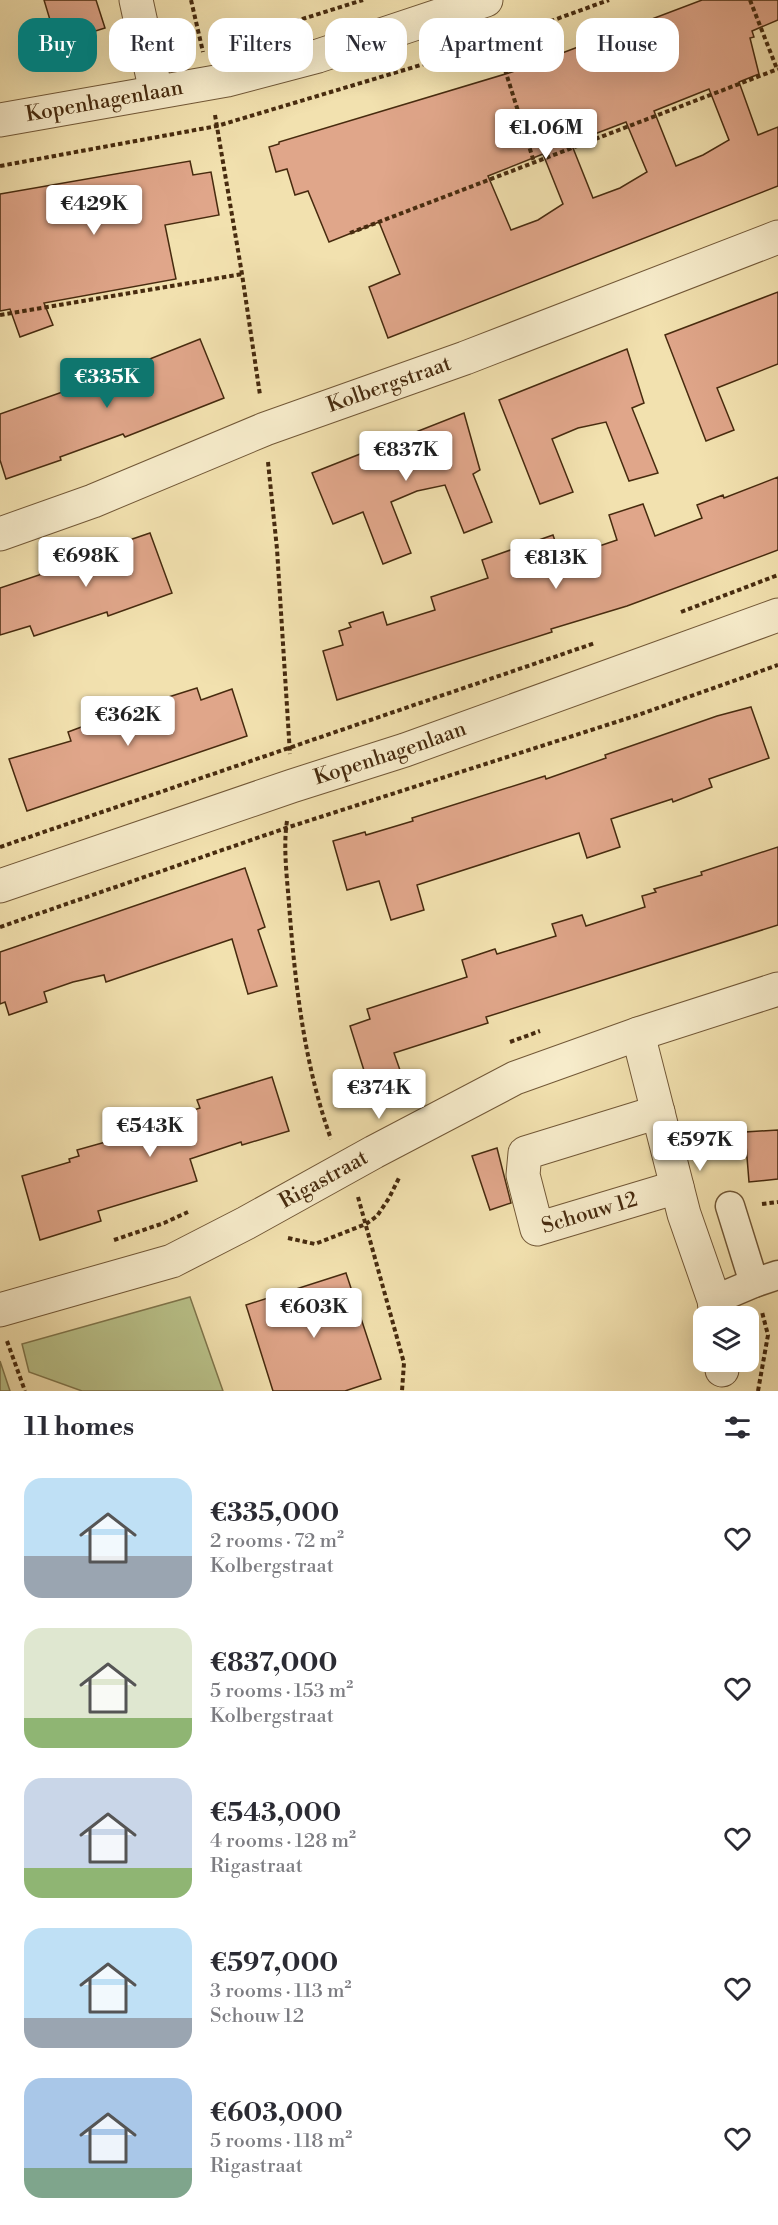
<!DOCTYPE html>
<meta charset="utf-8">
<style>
:root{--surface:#fff;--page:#f7f7f7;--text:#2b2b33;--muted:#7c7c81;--accent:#0f766e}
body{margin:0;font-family:"Libre Bodoni",serif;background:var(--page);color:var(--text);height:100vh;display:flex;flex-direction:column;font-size:22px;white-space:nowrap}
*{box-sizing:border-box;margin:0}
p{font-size:20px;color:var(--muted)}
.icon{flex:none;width:33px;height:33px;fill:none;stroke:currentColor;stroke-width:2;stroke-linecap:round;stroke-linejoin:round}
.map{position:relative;height:1391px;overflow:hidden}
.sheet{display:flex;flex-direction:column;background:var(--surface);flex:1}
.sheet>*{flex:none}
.top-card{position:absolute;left:18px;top:18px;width:742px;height:54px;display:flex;gap:12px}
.buttons{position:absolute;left:693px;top:1306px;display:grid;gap:12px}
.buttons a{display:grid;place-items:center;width:66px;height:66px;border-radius:12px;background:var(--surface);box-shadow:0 6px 24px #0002;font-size:30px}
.price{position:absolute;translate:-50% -51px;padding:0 14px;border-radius:6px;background:#fff;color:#222;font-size:20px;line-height:39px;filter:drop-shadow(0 2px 3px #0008)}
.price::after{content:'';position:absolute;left:50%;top:36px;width:18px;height:14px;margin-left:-9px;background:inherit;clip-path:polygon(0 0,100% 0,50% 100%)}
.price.selected{background:var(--accent);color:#fff}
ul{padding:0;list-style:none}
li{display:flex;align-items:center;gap:18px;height:150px;padding:0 24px}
li span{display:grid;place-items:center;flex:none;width:168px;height:120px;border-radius:18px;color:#555}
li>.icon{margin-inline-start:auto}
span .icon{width:72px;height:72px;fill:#fffc;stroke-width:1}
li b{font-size:26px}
h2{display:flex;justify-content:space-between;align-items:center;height:72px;padding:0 24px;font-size:26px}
.pill{padding:0 21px;border-radius:18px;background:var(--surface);box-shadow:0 6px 24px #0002;font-size:21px;line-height:54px}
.pill.selected{background:var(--accent);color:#fff}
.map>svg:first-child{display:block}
.green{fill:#bac38b;stroke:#80774d;stroke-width:1.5}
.building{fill:#e0a68a;stroke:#472b0f;stroke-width:1.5;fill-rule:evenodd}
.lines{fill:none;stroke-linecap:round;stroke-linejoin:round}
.pedestrian-casing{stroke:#725837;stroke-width:31}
.minor-casing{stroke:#725837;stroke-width:35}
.tertiary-casing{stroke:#725837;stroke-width:35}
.path{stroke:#472b0f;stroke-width:4;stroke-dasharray:4.5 3;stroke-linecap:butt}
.pedestrian{stroke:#f7eccb;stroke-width:28}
.minor{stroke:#f7eccb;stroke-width:33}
.tertiary{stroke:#f7eccb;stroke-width:33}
.labels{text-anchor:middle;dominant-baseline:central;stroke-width:5;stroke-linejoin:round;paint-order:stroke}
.street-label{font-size:21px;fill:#472b0f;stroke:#f7eccb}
</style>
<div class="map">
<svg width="778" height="1391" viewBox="0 0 778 1391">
<rect width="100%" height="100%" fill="#f2e1af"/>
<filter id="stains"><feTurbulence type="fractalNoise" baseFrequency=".00333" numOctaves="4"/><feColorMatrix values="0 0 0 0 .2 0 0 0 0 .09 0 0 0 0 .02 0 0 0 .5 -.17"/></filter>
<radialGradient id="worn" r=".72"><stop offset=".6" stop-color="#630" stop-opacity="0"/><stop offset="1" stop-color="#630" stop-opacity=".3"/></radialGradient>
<!-- green -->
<g class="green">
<path d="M190,1297L223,1391H82L29,1372L22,1344Z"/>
<path d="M0,1361L10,1391H0Z"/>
</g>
<!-- building -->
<g class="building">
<path d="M44,0H96L105,28L57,43Z"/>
<path d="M702,0H778V20L752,31L754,37L750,38L759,74L739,82L758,135L778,127V186L388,338L369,287L400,274L379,222L329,242L308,191L295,195L287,169L276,172L269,147L279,144V142L512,72ZM709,89L729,140L703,155L676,166L654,111ZM626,122L647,172L620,188L593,198L571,143ZM543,154L563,204L538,220L511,230L488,176Z"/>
<path d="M190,161L193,175L211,172L219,215L165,225L176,279L44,303L53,325L20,337L10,309L0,311V194Z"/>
<path d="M778,292V364L717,388L734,430L706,441L665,335Z"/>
<path d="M200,339L224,398L125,437L123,434L60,457L61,460L6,479L0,460V414L102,378Z"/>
<path d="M627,349L644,403L632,408L658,473L629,481L606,422L578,428L552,439L573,492L540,504L499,400Z"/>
<path d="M464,413L480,470L473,474L492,522L464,533L445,485L417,491L391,502L411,553L383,564L363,512L333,524L312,473Z"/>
<path d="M778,477V550L627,606L551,629L552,632L337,700L323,651L343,645L339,631L351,627L349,623L383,612L387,625L435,610L431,597L488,578L482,560L553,535L561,559L617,540L609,515L643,504L655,536L702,518L697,505L723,495L724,498Z"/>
<path d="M150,533L172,593L108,616L107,612L34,636L30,626L0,635V588L60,568L59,564Z"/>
<path d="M197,688L201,700L232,689L247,736L27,811L9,759L71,741L68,732L100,720L102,728L162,710L159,700Z"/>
<path d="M751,707L769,758L709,779L712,787L673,802L672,799L611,819L620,847L587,858L579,833L417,885L424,910L391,920L379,881L347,890L333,841L365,832L366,835L413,821L412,818L545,776L546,779L606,758L605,755L717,716Z"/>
<path d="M778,847V925L486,1017L488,1023L394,1053L401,1073L373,1081L371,1079L367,1080L350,1026L370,1019L367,1009L467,977L462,960L495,949L497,954L556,936L552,924L582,915L586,926L645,907L642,896L656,892L654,889L702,875L701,872Z"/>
<path d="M245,868L265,927L258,930L277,986L248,994L232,939L106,982L104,975L73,982L44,992L47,1002L9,1015L5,1002L0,1004V952Z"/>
<path d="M272,1077L289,1131L242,1145L241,1142L190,1159L197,1181L98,1211L101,1221L40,1240L22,1176L70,1162L69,1159L79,1156L77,1150L177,1122L175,1116L200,1108L197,1100Z"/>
<path d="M778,1130V1179L749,1182L745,1132Z"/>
<path d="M497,1148L511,1203L490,1210L472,1156Z"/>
<path d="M346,1273L381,1379L345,1391H273L246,1305Z"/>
</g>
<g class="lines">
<defs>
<g id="pedestrian">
<path d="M730,1206L754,1283"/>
<path d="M714,1300L754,1283L778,1275"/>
</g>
<g id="minor">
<path d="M136,0L156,92"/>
<path id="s1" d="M0,120L227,80L318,56L486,0"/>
<path id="s2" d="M0,534L93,501L265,429L465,358L778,237"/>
<path id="s3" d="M0,886L292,786L405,750L778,615"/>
<path d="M638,1034L684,1214L714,1300L716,1317"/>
<path id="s4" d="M658,1112L525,1153L523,1175L537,1229L677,1187"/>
<path d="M721,1362L722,1370"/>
</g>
<g id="tertiary">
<path id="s5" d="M0,1310L172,1261L246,1223L374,1152L515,1078L638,1034L778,989"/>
</g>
</defs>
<!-- pedestrian casing -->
<use href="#pedestrian" class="pedestrian-casing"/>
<!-- minor casing -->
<use href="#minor" class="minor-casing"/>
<!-- tertiary casing -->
<use href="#tertiary" class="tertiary-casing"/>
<!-- path -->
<g class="path">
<path d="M191,0L203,52"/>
<path d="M750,0L777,69"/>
<path d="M496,41L534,162"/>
<path d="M216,46L363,0"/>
<path d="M215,115L242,274L260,395"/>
<path d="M0,166L217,126L471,50L609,0"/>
<path d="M350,233L778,69"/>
<path d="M0,315L242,274"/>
<path d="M268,462L277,549L290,754"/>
<path d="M681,612L778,575"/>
<path d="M287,821C283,847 287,877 289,904C295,983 304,1064 331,1139"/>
<path d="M0,847L595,643"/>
<path d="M0,927L286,828L638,715L778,665"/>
<path d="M510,1042L540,1031"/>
<path d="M358,1197L404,1363L402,1391"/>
<path d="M762,1204L778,1202"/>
<path d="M288,1238L315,1244L366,1224L377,1216L389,1198L400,1176"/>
<path d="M114,1240L164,1223L188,1212"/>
<path d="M7,1341L25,1391"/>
<path d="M758,1391L768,1335L762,1312"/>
</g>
<!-- pedestrian -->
<use href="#pedestrian" class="pedestrian"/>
<!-- minor -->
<use href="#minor" class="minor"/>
<!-- tertiary -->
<use href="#tertiary" class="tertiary"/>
</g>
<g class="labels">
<!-- street labels -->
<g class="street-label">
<text stroke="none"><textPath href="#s1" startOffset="106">Kopenhagenlaan</textPath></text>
<text stroke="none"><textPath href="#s2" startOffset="417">Kolbergstraat</textPath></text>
<text stroke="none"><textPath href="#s3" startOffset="412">Kopenhagenlaan</textPath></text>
<text stroke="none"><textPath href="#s5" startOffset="351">Rigastraat</textPath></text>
<text stroke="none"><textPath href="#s4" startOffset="272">Schouw 12</textPath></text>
</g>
</g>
<rect width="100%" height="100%" filter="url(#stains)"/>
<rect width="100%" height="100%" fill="url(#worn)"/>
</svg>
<div class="buttons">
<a><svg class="icon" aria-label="layers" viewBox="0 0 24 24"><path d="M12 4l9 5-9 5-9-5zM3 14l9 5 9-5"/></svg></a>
</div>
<b class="price" style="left:546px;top:160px">€1.06M</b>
<b class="price" style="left:94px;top:236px">€429K</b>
<b class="price selected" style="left:107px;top:409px">€335K</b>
<b class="price" style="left:406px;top:482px">€837K</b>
<b class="price" style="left:86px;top:588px">€698K</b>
<b class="price" style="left:556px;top:590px">€813K</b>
<b class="price" style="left:128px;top:747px">€362K</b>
<b class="price" style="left:379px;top:1120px">€374K</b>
<b class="price" style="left:150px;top:1158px">€543K</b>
<b class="price" style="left:700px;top:1172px">€597K</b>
<b class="price" style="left:314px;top:1339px">€603K</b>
<div class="top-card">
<a class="pill selected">Buy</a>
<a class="pill">Rent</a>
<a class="pill">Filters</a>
<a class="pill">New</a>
<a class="pill">Apartment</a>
<a class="pill">House</a>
</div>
</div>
<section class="sheet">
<h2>11 homes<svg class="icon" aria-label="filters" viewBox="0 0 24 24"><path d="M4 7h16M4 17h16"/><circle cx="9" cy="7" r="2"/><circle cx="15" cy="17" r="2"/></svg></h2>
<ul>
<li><span style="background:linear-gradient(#bfe0f5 65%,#9aa5b1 0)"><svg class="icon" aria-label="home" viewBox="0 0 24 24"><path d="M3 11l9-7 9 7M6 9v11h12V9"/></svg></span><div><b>€335,000</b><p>2 rooms · 72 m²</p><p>Kolbergstraat</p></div><svg class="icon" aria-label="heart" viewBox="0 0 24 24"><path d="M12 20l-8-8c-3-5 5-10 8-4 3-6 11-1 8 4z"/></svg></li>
<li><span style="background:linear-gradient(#dfe7d0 75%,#8fb573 0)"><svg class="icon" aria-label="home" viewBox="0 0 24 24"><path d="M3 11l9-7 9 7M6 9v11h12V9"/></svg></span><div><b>€837,000</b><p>5 rooms · 153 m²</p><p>Kolbergstraat</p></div><svg class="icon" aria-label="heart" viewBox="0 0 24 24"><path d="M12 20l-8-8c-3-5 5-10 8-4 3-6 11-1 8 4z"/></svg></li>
<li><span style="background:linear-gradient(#c9d6e8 75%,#8fb573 0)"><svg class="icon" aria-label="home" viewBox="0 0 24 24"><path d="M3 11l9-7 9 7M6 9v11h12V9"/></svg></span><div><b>€543,000</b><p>4 rooms · 128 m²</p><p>Rigastraat</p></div><svg class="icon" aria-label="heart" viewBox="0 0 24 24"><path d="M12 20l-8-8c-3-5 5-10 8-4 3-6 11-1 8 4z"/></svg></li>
<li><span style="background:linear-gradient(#bfe0f5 75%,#9aa5b1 0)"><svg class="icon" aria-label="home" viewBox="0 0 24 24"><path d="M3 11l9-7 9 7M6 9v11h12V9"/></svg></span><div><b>€597,000</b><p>3 rooms · 113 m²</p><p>Schouw 12</p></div><svg class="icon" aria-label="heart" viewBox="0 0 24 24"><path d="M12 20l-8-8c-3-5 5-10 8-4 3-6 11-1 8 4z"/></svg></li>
<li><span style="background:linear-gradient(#a9c7e8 75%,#7fa58c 0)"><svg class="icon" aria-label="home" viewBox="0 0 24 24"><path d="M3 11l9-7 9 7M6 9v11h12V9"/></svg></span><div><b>€603,000</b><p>5 rooms · 118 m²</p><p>Rigastraat</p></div><svg class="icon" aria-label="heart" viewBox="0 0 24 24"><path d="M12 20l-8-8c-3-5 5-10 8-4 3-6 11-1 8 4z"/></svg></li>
</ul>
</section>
